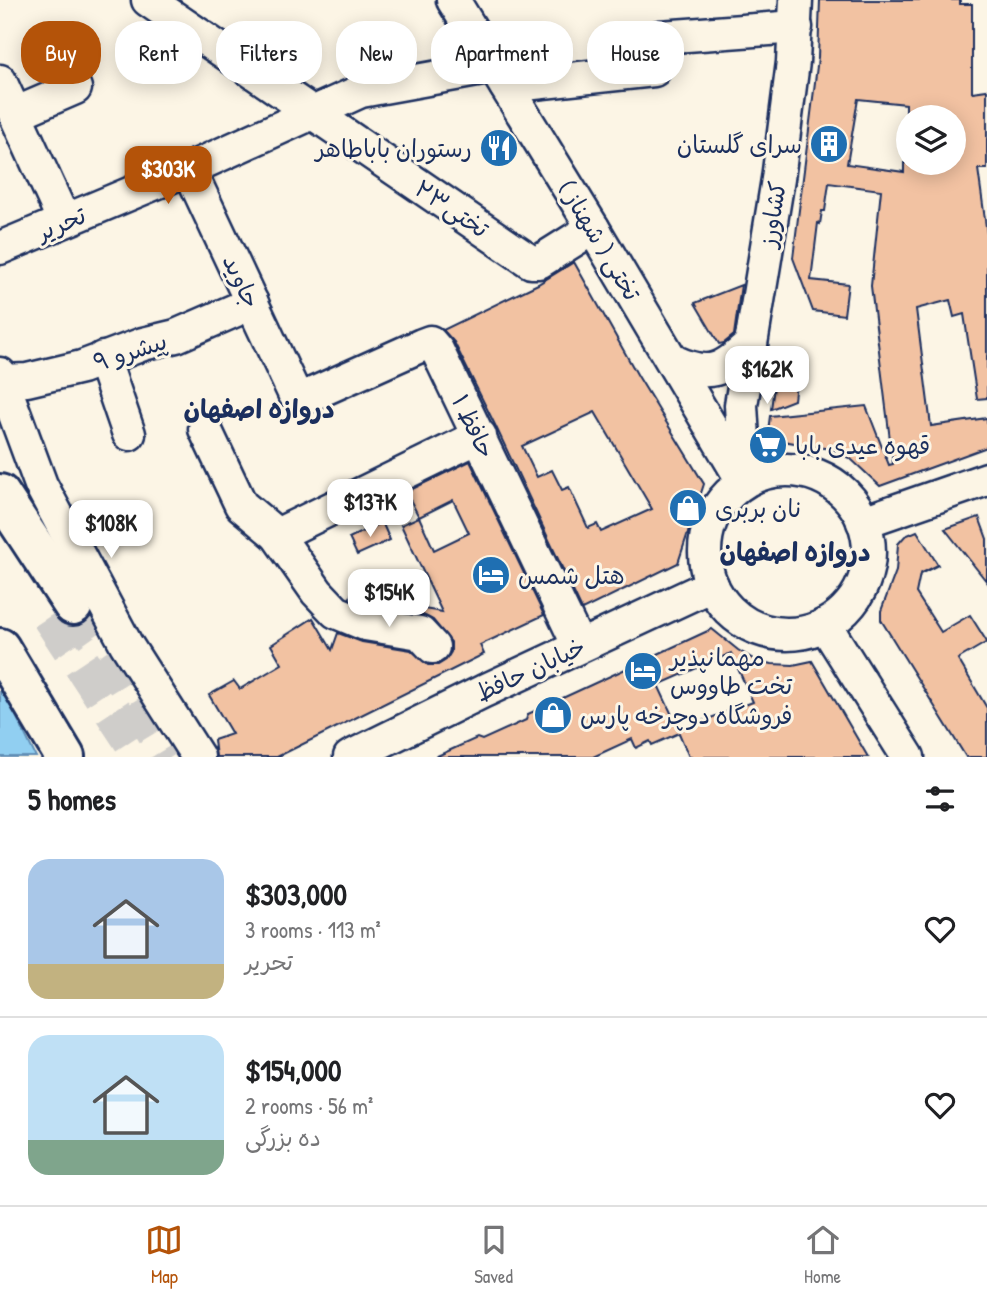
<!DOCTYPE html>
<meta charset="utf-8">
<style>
:root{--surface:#fff;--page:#f2f2f2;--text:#202124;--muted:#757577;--line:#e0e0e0;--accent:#b45309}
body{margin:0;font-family:"Patrick Hand","Playpen Sans Arabic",sans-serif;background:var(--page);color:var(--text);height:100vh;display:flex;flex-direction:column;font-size:26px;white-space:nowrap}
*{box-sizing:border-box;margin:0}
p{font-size:23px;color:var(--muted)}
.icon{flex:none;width:38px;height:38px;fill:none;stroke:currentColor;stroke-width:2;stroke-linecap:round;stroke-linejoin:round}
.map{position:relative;height:757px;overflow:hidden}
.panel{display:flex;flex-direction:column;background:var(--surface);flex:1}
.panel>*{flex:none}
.hud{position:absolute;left:21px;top:21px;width:945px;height:63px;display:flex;gap:14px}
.buttons{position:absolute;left:896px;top:105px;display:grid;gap:14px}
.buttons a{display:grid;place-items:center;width:70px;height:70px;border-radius:50%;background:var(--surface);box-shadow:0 4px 18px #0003;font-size:35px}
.price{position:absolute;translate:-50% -60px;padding:0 16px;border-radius:14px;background:#fff;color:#222;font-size:23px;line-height:46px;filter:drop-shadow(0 2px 4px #0008)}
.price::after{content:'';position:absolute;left:50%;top:42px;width:21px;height:16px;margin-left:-10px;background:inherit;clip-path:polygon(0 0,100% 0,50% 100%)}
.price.current{background:var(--accent);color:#fff}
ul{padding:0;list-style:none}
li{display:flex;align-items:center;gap:21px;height:175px;padding:0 28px}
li+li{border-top:2px solid var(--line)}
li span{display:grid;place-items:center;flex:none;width:196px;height:140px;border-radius:21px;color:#555}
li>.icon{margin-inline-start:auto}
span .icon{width:84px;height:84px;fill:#fffc;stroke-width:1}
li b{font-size:30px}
h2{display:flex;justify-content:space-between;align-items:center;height:84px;padding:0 28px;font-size:30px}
.pill{padding:0 24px;border-radius:28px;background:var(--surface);box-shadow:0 4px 18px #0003;font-size:24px;line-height:63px}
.pill.current{background:var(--accent);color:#fff}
.dock{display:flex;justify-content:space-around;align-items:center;height:98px;border-top:2px solid var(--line);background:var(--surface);font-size:19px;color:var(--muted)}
.dock a{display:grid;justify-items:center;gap:4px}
.dock .current{color:var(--accent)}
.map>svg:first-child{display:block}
.water{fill:#91cff1;stroke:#628fb6;stroke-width:2}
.building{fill:#f2c2a2;stroke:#1b2f5e;stroke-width:2;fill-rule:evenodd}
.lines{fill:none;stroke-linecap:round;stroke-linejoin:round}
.major-tunnel{stroke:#cfcdca;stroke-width:38;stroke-dasharray:38 19;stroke-linecap:butt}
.minor-casing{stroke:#1b2f5e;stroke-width:37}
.major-casing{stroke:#1b2f5e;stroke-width:44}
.minor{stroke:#fcf5e5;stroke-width:32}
.major{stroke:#fcf5e5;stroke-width:38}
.labels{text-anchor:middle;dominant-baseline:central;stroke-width:6;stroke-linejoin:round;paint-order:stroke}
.poi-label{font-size:24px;fill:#1b2f5e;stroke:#fcf5e5;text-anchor:start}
.street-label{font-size:24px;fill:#1b2f5e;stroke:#fcf5e5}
.neighbourhood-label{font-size:26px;font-weight:bold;fill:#1b2f5e;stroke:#fcf5e5}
</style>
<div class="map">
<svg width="987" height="757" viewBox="0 0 987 757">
<rect width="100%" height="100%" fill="#fcf5e5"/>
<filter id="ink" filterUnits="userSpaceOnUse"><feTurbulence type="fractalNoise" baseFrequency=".0143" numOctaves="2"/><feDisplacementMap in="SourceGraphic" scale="14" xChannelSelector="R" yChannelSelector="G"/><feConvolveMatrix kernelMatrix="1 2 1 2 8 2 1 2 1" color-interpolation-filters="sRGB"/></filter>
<g filter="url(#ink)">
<!-- water -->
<path class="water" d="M0,683L36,757H0Z"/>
<!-- building -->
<g class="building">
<path d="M820,0H960V4H972V92L987,90V169H978L987,234V398L977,399L964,314L954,317L950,300L916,309L931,426L987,418V447L880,486L851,459L841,454L830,449L777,440L768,431L770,416L866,406L889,465L893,464L871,286L881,190L829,183L825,211H822L820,224L818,223L811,280L848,284L844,315L813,311L793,258L818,58ZM858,99L906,104V117H954V163H904V172L847,164Z"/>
<path d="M574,262L638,376L704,484L678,563L582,610L496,427L454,342L443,330L538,284ZM595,412L652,509L601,532L597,524L588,528L569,487L562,490L552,470L537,477L522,446Z"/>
<path d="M741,285L734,335L724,343L719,344L695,303Z"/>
<path d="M776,372L797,374L794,400L771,409Z"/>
<path d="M470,461L544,615L480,645L484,654L277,757H216L214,740L232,734L209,695L234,681L240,689L282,664L271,645L313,618L332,650L338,633L362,642L411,650L428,665H438L446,660L451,652V642L433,620L423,615L370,606L350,598L353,589L399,605L442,612L401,525L419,517L406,492ZM453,500L469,533L434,550L419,517Z"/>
<path d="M979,517L987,539V582L945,529Z"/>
<path d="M382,522L390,540L357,555L349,538Z"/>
<path d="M917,531L938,565L920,574L916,593L941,632L970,615L987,642L958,659L987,708V757H966L881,620V611L896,571L898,544L905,536Z"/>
<path d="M712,629L738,650L755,660L772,664L793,665L812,661L868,757H689L679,733L652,745L650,741L636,748L632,739L593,757H435L477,738L482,740L526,720L528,714ZM731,653L753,702L679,730L658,685Z"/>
</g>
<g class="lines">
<!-- major-tunnel -->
<g class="major-tunnel">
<path d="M73,605L112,660L171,757"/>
<path d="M50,616L132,740"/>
</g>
<defs>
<g id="minor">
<path d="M148,0L531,262H539L593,228"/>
<path d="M453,0L593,228L743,481"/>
<path d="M0,81L64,221"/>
<path d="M506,86L654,70L660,37L796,27"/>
<path d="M17,113L75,88"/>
<path d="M189,169L294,393L308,396L422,345L430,342L437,350L579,646"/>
<path d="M0,248L189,169L361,91L494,67"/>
<path d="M103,358L129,434"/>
<path d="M673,361C710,378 722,371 751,344"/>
<path d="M0,374L41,485L126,644L198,757"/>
<path d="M3,381L27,380L82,367L143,344L176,336L252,303"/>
<path d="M205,429L241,505L277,535L317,592L336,612L365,624L420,633L433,647"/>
<circle cx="787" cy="552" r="82"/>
<path d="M760,473L743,439L741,405L778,179L793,62L796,0"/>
<path d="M863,522L987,479"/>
<path d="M277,535L480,436"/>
<path d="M825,625L908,757"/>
<path d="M350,757L484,691L712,585"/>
</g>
<g id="major">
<path d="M0,494L73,605"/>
<path d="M0,648L65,757"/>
</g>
</defs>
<!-- minor casing -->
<use href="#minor" class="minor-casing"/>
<!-- major casing -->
<use href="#major" class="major-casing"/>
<!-- minor -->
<use href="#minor" class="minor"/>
<!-- major -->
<use href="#major" class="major"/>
</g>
</g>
<!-- icons -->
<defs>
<symbol id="building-disc" viewBox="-11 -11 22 22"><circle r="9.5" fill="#1f6fb2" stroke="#fcf5e5"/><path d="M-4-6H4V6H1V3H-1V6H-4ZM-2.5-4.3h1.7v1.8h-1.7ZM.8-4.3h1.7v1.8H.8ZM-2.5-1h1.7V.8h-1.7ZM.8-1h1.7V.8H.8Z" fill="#fff"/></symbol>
<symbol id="restaurant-disc" viewBox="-11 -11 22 22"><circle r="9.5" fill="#1f6fb2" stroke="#fcf5e5"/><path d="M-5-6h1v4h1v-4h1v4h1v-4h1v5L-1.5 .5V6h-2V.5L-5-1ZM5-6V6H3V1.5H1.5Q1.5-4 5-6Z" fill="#fff"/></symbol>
<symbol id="supermarket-disc" viewBox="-11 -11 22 22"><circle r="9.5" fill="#1f6fb2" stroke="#fcf5e5"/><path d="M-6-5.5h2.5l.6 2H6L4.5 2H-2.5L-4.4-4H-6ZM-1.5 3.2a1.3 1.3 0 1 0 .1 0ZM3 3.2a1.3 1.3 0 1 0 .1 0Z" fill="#fff"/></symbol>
<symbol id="shop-disc" viewBox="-11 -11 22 22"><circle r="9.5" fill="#1f6fb2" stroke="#fcf5e5"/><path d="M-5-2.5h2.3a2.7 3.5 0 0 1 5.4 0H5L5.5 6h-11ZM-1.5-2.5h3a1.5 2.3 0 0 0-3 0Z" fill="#fff"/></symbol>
<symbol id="hotel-disc" viewBox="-11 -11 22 22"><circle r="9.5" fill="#1f6fb2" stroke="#fcf5e5"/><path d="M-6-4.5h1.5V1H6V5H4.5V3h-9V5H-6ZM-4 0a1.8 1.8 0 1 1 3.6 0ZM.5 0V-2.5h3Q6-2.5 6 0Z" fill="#fff"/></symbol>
</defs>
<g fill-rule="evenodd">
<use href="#building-disc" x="807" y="122" width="44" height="44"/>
<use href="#restaurant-disc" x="477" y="126" width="44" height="44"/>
<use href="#supermarket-disc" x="746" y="423" width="44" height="44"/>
<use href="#shop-disc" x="666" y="486" width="44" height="44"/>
<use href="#hotel-disc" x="469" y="553" width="44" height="44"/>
<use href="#hotel-disc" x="621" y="649" width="44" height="44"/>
<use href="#shop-disc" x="531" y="693" width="44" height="44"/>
</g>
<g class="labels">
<!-- poi labels -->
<g class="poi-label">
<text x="802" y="144" text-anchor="end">سرای گلستان</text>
<text x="472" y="148" text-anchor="end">رستوران باباطاهر</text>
<text x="795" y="445">قهوه عیدی بابا</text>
<text x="715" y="508">نان بربری</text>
<text x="518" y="575">هتل شمس</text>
<text x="670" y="657">مهمانپذیر<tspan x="670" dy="28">تخت طاووس</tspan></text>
<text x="580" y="715">فروشگاه دوچرخه پارس</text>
</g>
<!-- street labels -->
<g class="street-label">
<text transform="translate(452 208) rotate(34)">تختی۲۳</text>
<text transform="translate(772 214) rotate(-81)">کشاورز</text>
<text transform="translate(61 223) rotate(-23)">تحریر</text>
<text transform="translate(600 240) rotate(59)">تختی ( شهناز )</text>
<text transform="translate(242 281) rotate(65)">جاوید</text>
<text transform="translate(130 351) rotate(-18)">پیشرو ۹</text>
<text transform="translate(474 426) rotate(64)">حافظ ۱</text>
<text transform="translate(530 669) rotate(-25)">خیابان حافظ</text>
</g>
<!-- neighbourhood labels -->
<g class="neighbourhood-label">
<text x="259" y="408">دروازه اصفهان</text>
<text x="795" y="551">دروازه اصفهان</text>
</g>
</g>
</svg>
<div class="buttons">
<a><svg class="icon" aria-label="layers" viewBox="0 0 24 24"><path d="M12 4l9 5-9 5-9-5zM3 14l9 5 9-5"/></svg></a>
</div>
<b class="price current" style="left:168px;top:206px">$303K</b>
<b class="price" style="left:767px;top:406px">$162K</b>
<b class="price" style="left:370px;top:539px">$137K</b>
<b class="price" style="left:111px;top:560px">$108K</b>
<b class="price" style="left:389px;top:629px">$154K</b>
<div class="hud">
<a class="pill current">Buy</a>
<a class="pill">Rent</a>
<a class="pill">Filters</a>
<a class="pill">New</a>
<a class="pill">Apartment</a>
<a class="pill">House</a>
</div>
</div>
<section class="panel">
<h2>5 homes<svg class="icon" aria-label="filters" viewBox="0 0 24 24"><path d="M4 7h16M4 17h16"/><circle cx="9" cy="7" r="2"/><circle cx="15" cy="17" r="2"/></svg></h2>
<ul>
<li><span style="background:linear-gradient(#a9c7e8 75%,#c2b280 0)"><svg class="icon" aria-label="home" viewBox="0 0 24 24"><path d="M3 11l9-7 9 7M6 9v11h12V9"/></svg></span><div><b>$303,000</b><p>3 rooms · 113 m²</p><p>تحریر</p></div><svg class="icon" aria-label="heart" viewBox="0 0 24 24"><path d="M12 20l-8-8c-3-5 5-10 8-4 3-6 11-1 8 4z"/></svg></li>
<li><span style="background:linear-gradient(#bfe0f5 75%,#7fa58c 0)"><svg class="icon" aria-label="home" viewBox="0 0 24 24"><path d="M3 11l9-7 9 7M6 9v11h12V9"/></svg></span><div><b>$154,000</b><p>2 rooms · 56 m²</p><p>ده بزرگی</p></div><svg class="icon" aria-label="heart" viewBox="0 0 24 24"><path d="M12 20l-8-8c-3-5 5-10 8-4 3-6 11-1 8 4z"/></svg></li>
</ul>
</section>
<nav class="dock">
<a class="current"><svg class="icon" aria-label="map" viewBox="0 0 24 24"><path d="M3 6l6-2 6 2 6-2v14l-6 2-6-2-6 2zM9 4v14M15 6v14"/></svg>Map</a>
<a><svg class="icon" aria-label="saved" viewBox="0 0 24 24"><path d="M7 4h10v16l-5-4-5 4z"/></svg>Saved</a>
<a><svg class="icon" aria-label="home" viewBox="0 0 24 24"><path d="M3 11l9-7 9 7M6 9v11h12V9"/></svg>Home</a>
</nav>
